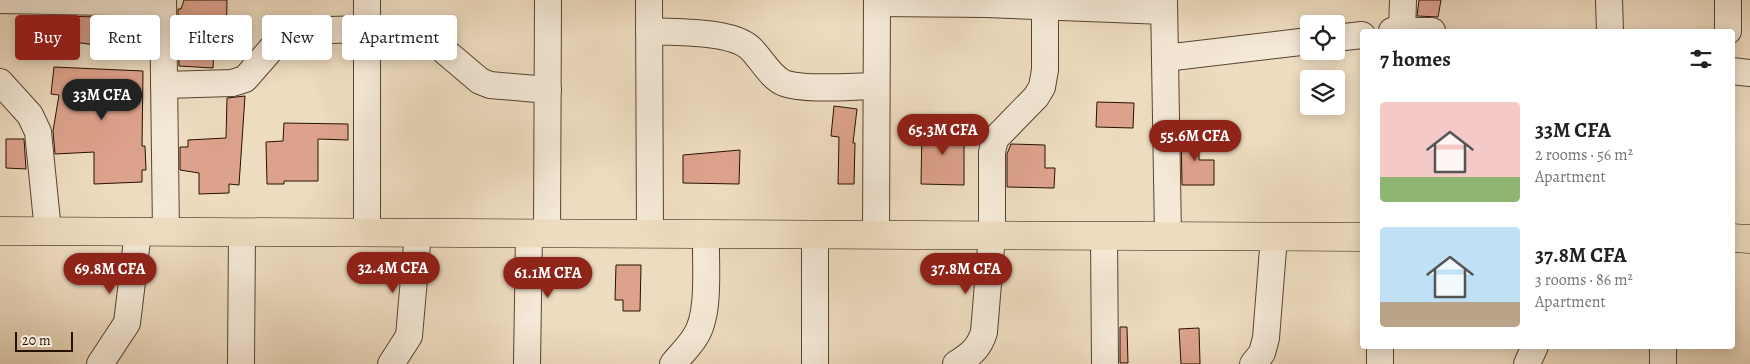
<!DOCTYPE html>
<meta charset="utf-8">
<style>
:root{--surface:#fff;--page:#f2f2f2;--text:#202124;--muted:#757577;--accent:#8f2418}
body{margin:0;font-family:Alegreya,serif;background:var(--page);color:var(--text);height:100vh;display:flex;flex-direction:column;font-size:19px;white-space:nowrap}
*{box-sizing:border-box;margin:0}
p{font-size:16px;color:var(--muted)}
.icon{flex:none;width:28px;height:28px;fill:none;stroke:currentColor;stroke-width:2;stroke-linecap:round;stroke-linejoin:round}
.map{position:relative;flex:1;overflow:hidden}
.details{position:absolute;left:1360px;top:29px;width:375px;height:320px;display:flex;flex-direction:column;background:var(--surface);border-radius:5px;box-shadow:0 2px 12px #0003}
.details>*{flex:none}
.hud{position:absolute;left:15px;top:15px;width:475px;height:45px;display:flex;gap:10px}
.tools{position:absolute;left:1300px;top:15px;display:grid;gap:10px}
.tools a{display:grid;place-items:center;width:45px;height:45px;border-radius:5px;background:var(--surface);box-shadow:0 2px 12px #0003;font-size:25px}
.scale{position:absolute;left:15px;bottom:12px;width:58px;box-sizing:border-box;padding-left:5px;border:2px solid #241200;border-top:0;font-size:14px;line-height:18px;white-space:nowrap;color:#241200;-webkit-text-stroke:4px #f4e8d6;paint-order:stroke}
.price{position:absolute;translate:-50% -42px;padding:0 11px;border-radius:18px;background:var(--accent);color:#fff;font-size:16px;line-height:32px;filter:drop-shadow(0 1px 2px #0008)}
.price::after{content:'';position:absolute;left:50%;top:30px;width:15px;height:11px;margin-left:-8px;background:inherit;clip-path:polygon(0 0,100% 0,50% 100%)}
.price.selected{background:#222;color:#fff}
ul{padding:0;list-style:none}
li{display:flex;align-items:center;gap:15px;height:125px;padding:0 20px}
li span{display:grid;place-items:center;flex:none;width:140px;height:100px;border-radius:5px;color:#555}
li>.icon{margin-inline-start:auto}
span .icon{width:60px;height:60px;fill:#fffc;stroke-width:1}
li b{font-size:21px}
h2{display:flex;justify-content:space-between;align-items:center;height:60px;padding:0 20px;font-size:21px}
.tag{padding:0 18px;border-radius:5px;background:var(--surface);box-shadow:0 2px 12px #0003;font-size:18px;line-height:45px}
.tag.selected{background:var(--accent);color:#fff}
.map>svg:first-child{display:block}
.building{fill:#dda28c;stroke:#241200}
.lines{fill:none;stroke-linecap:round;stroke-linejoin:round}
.minor-casing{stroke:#564430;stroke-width:28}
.major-casing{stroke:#241200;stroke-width:29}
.minor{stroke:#f4e8d6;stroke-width:26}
.major{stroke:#eedcc0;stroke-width:28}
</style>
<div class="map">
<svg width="1750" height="364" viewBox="0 0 1750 364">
<rect width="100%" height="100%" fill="#eedcc0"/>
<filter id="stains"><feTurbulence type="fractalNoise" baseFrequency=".004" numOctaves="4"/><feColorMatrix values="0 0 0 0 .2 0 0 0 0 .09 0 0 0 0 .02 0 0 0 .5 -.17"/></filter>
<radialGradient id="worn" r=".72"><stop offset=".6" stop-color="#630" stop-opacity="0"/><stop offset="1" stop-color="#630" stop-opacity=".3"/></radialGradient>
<!-- building -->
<g class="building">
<path d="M184,0H227L226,46H214L213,68L179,66L178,9H181Z"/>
<path d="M1419,0H1441L1438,17L1417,16Z"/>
<path d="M60,16L99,17V34L141,32L142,51L58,40Z"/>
<path d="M54,67L143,71L142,146H145L146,170H142V182L94,184V152L55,154L53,131L59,95L51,94Z"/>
<path d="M245,96L239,185L229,184V193L199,194V173L180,170V147H188V140L226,138L227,98Z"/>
<path d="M1097,102L1134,103L1133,128L1096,127Z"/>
<path d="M834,106L857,109L853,143H855L854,184H838L839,137L831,136Z"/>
<path d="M284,123L348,124V140L318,139V181H284V184H267L266,142L283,141Z"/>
<path d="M922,127H964V185L921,184Z"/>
<path d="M1181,131L1199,132V160H1214V185H1182Z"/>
<path d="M6,139H24L26,169L6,168Z"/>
<path d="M1011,144L1045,145V168H1055L1054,188L1007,187V154Z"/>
<path d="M740,150L739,184L683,183V155Z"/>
<path d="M616,265H641L640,311H623V300H615Z"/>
<path d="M1120,327H1127L1128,363H1120Z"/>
<path d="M1199,328L1200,364H1181L1179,329Z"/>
</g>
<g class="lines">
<defs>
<g id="minor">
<path d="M0,0L163,3"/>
<path d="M163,0L166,232"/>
<path d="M367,0V232"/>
<path d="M649,0L650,234"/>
<path d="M1164,0L1168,236"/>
<path d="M1609,0L1610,31"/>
<path d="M877,3L986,4L1164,11"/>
<path d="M649,31C675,33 730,30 750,48C761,58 770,77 784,83C804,91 853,86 876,86"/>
<path d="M1392,31H1432"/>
<path d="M1402,31L1403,0"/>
<path d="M1728,31V0"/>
<path d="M1336,38L1362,35"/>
<path d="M1165,58L1309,41"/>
<path d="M1732,71L1750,73"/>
<path d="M0,82L30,115L38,132L48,231"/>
<path d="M164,85L232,83L245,79L280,39L292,31L367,29L417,33L428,37L480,81L490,85L548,90"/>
<path d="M547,233L548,0"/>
<path d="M876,235L877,0"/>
<path d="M1104,236L1105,364"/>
<path d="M1663,346V364"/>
<path d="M100,364L127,323L138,232"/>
<path d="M241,364L242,232"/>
<path d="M391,364L409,336L418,233"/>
<path d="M527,364L529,233"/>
<path d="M673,364C680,355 689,347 695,337C711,314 705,262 706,234"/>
<path d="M815,364V234"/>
<path d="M956,364C970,355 979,349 984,332L992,235V152L995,139L1036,97L1042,87L1045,70V7"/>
<path d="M1253,364L1262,353L1266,338L1274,236"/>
<path d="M1380,364V346"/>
<path d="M1527,364L1535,346"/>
</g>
<g id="major">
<path d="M0,231L1362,237"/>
<path d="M1732,238L1750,239"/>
</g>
</defs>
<!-- minor casing -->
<use href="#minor" class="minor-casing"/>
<!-- major casing -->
<use href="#major" class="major-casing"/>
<!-- minor -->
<use href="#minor" class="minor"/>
<!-- major -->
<use href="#major" class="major"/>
</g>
<rect width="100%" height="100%" filter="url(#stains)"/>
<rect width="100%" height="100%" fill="url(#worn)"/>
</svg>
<div class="tools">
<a><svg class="icon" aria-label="locate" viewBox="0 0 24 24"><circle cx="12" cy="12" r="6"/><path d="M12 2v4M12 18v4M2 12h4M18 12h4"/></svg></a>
<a><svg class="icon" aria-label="layers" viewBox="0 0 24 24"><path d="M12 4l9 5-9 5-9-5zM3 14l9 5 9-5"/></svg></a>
</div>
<div class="scale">20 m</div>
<b class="price selected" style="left:102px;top:121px">33M CFA</b>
<b class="price" style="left:943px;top:156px">65.3M CFA</b>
<b class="price" style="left:1195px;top:162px">55.6M CFA</b>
<b class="price" style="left:393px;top:294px">32.4M CFA</b>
<b class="price" style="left:110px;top:295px">69.8M CFA</b>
<b class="price" style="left:966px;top:295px">37.8M CFA</b>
<b class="price" style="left:548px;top:299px">61.1M CFA</b>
<div class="hud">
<a class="tag selected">Buy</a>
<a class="tag">Rent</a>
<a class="tag">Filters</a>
<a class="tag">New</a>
<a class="tag">Apartment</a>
</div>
<section class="details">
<h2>7 homes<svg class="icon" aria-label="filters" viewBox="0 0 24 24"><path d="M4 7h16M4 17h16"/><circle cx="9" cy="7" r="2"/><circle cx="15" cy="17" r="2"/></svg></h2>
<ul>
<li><span style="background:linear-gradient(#f6c9c9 75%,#8fb573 0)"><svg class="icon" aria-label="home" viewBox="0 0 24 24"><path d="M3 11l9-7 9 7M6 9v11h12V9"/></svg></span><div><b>33M CFA</b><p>2 rooms · 56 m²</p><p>Apartment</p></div></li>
<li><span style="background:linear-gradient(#bfe0f5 75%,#b9a48a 0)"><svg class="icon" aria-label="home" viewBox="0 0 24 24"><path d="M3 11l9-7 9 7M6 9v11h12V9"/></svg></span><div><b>37.8M CFA</b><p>3 rooms · 86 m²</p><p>Apartment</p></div></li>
</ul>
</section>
</div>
